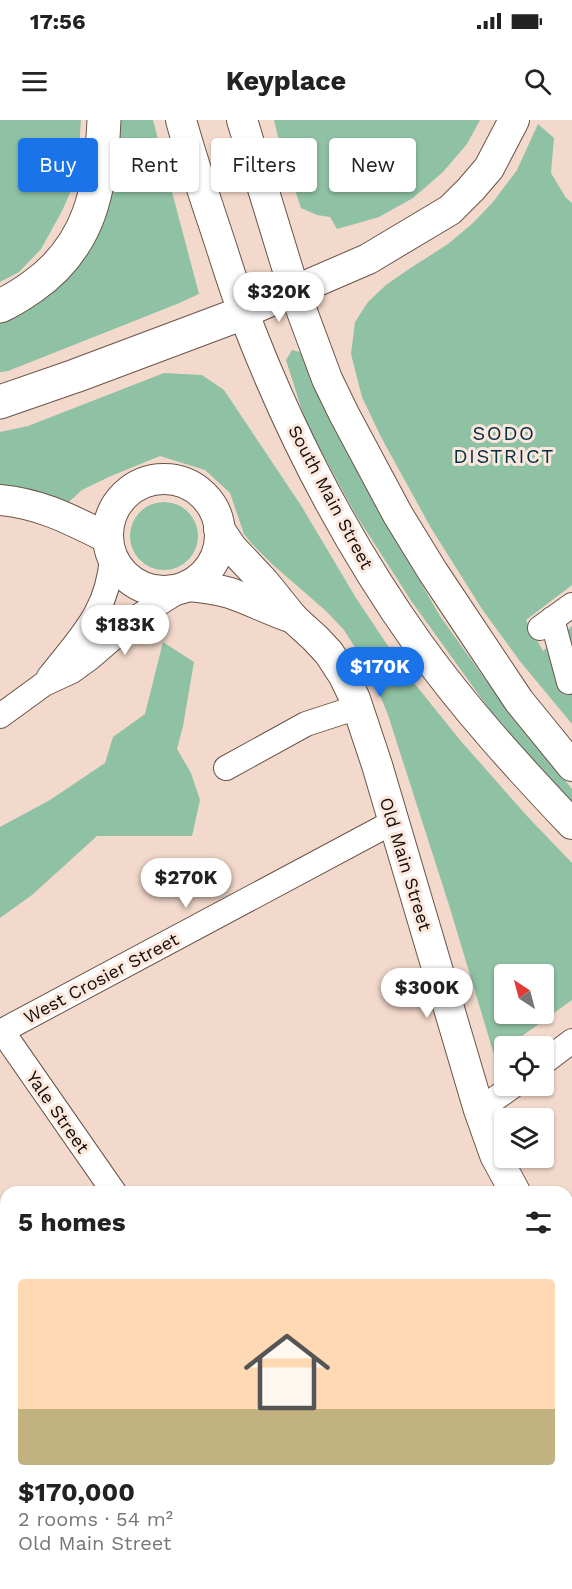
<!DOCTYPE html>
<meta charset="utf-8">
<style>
:root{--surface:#fff;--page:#f2f2f2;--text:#222;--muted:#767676;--accent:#1a73e8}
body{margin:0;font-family:"Work Sans",sans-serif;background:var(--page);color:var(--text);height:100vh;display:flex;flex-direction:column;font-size:22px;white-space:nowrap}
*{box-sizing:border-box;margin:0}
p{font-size:20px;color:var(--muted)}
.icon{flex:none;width:33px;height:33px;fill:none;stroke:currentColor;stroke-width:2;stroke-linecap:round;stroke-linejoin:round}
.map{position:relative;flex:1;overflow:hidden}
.panel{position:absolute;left:0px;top:1066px;width:573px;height:404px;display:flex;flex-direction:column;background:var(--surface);border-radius:18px 18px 0 0;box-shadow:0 2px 4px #0004}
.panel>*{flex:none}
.guide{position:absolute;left:18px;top:18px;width:537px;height:54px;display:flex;gap:12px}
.needle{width:39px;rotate:324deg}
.controls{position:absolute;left:494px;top:844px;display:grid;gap:12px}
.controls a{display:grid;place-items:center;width:60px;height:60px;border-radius:6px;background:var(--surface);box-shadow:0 2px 4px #0004;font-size:30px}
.price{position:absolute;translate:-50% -51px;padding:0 14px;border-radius:21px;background:#fff;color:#222;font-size:20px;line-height:39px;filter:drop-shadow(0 2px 3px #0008)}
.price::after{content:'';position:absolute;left:50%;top:36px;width:18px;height:14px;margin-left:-9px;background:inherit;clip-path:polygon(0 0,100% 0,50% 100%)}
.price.on{background:var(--accent);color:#fff}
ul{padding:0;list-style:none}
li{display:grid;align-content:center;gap:12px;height:318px;padding:0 18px}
li span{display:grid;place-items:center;height:186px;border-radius:6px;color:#555}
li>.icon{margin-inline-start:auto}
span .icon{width:108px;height:108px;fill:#fffc;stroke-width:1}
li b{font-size:26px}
h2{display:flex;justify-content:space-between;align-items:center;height:72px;padding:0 18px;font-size:26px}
.chip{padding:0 21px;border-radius:6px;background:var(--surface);box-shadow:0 2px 4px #0004;font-size:21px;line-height:54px}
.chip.on{background:var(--accent);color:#fff}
.status{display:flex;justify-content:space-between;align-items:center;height:42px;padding:0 30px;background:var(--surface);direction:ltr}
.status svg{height:16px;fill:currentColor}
header{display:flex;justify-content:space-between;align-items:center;height:78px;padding:0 18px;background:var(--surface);font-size:27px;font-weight:700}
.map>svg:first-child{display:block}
.green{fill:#8fc1a4;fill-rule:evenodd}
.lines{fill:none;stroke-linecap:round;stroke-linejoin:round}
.minor-tunnel{stroke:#d2baae;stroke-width:24;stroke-dasharray:24 12;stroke-linecap:butt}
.minor-casing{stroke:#6a5448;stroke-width:26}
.major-casing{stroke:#6a5448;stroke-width:32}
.highway-casing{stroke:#6a5448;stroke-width:35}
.minor{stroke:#fff;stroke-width:24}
.major{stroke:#fff;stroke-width:30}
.highway{stroke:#fff;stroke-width:33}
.labels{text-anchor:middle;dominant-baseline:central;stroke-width:6;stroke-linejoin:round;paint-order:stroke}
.street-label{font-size:18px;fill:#150d08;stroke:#fce7dc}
.neighbourhood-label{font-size:20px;letter-spacing:1.5px;fill:#002e43;stroke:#fce7dc}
</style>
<div class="status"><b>17:56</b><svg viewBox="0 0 49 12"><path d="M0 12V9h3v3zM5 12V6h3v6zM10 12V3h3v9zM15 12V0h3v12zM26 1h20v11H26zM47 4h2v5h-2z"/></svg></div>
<header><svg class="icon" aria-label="menu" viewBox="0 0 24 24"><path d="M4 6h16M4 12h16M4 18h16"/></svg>Keyplace<svg class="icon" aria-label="search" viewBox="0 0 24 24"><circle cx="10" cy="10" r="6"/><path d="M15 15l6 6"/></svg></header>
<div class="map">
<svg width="572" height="1469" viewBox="0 0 572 1469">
<rect width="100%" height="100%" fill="#f3d9cb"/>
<!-- green -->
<g class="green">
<path d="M0,0H81L77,57L62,91L41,129L19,152L0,162Z"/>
<path d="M117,0H153L199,174L177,184L8,251L0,252V194L100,97L116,53Z"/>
<path d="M274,0H480L467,24L443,52L413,78L379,97L337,109L330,97L317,95L301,88L280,25Z"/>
<path d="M538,4L554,18L551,53L566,78L572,83V465L526,500L543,531L572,506V604L519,540L482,489L431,408L381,317L362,277L351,234L355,202L368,182L386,165L406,151L448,124L473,103L493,82L517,50Z"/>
<path d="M292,230L300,232L317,272L363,363L440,496L492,569L572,669V682L546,656L497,600L412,482L356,395L306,303L286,240Z"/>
<path d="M164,253L202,255L224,270L302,387L356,478L406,553L460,620L527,696L572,743V880L511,924L510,927H504V956L499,951L449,785L388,595L371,553L344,510L326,491L272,444L252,424L244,414L230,373L205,350L160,336L111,356L82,370L61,389L0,371V312L28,306ZM504,855H543V894H504Z"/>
<circle cx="164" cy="416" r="34"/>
<path d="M163,522L194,542L183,606L177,629L191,653L200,680L192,716H97L32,775L0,798V707L50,680L105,643L113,617L145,594Z"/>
<path d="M0,1155L6,1158V1218L0,1210Z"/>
</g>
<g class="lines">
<!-- minor-tunnel -->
<path class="minor-tunnel" d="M567,1274L572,1271"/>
<defs>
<g id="minor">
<path d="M552,499L569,562"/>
<path d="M540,508L572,485"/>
<path d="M49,557C81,516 108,492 112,437"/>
<path d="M0,596L44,564L72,551L90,538L139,496L185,467"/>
<path d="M226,648L306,604L358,587"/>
<path d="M2,911L114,1072"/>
<path d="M0,912L393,702"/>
<path d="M543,943L572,921"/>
<path d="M479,990L513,966"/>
<path d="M0,1325L6,1321"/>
<path d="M567,1372H572"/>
<path d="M567,1436L572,1443"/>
<path d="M385,1464L388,1469"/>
<path d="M80,1469L87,1464"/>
</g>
<g id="major">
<path d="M181,0C193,44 208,86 222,129C229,151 236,173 244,194C288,310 347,424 419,525C465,589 518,647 572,704"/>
<path d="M242,0L294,170L327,259L344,294L398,395L433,452L519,581L572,646"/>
<path d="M243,193L368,139L450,90L471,69L489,48L514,0"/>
<circle cx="164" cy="415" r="56"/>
<path d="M0,380C42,384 71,400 108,418"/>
<path d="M219,409L232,428L264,462L293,498L315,518L329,533L344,556L355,579L377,645L479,990L495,1035L515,1072"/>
<path d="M187,466C201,467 216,469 230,473C251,480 271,491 293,498"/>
<path d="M567,1150L572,1158"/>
</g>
<g id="highway">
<path d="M0,186C11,181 22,174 32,167C91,126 101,67 104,0"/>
<path d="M0,282L75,256L243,193"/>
</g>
</defs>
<!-- minor casing -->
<use href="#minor" class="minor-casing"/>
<!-- major casing -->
<use href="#major" class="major-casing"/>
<!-- highway casing -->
<use href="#highway" class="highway-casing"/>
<!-- minor -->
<use href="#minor" class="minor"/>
<!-- major -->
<use href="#major" class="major"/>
<!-- highway -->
<use href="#highway" class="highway"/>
</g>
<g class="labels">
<!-- street labels -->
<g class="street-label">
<text transform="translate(331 377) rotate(62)">South Main Street</text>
<text transform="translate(406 744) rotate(73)">Old Main Street</text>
<text transform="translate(101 858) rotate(-28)">West Crosier Street</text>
<text transform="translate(58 992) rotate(55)">Yale Street</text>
</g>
<!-- neighbourhood labels -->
<g class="neighbourhood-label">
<text x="504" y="313">SODO<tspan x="504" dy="23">DISTRICT</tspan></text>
</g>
</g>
</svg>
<div class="controls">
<a><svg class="needle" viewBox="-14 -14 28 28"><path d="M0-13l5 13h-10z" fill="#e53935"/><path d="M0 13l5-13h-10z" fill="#767676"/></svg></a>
<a><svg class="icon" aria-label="locate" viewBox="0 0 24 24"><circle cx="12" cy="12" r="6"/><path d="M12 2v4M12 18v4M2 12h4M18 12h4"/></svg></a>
<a><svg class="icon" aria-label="layers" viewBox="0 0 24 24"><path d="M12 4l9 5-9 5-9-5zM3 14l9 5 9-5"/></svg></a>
</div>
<b class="price" style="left:279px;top:203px">$320K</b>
<b class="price" style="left:125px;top:536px">$183K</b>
<b class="price on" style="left:380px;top:578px">$170K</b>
<b class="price" style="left:186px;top:789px">$270K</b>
<b class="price" style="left:427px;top:899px">$300K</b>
<div class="guide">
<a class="chip on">Buy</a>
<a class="chip">Rent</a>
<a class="chip">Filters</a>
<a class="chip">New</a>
</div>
<section class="panel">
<h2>5 homes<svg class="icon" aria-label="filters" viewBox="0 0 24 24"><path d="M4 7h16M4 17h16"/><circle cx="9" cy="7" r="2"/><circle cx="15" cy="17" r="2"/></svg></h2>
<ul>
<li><span style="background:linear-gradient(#ffd9b3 70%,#c2b280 0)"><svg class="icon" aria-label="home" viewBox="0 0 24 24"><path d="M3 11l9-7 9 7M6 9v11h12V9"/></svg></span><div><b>$170,000</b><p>2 rooms · 54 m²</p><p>Old Main Street</p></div></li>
</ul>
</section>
</div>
